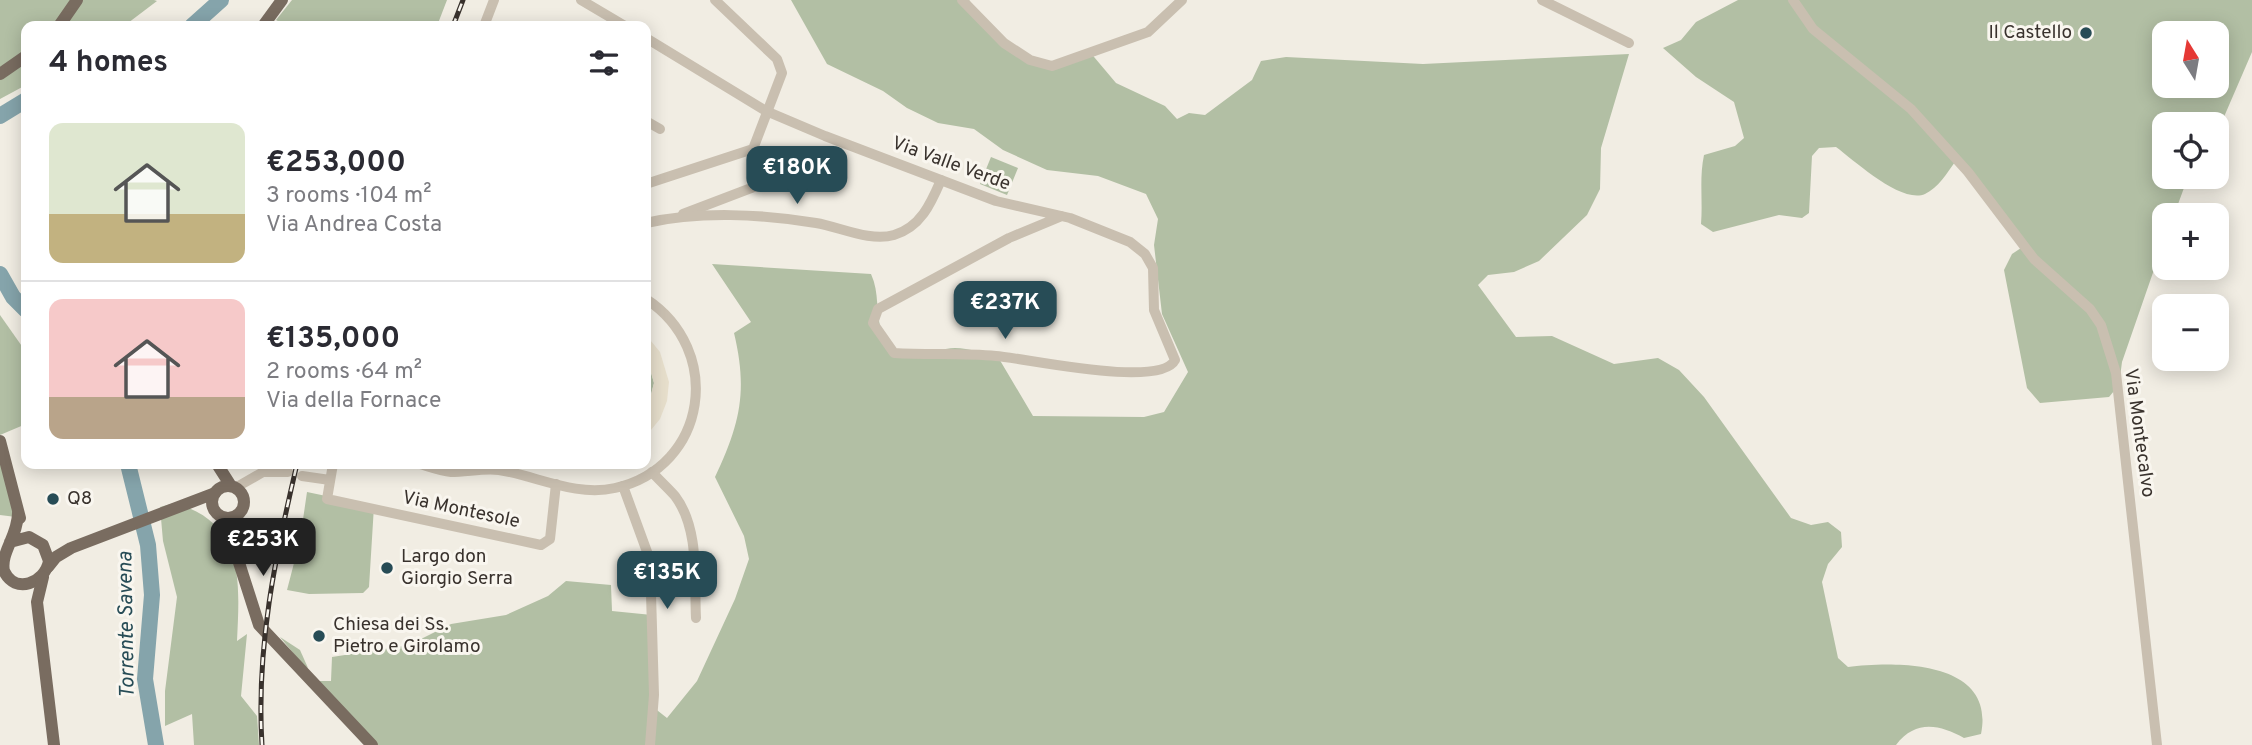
<!DOCTYPE html>
<meta charset="utf-8">
<style>
:root{--surface:#fff;--page:#f2f2f3;--text:#2b2b33;--muted:#7c7c81;--line:#e1e1e2;--accent:#274c56}
body{margin:0;font-family:Overpass,sans-serif;background:var(--page);color:var(--text);height:100vh;display:flex;flex-direction:column;font-size:26px;white-space:nowrap}
*{box-sizing:border-box;margin:0}
p{font-size:23px;color:var(--muted)}
.icon{flex:none;width:38px;height:38px;fill:none;stroke:currentColor;stroke-width:2;stroke-linecap:round;stroke-linejoin:round}
.map{position:relative;flex:1;overflow:hidden}
.side{position:absolute;left:21px;top:21px;width:630px;height:448px;display:flex;flex-direction:column;background:var(--surface);border-radius:14px;box-shadow:0 4px 18px #0003}
.side>*{flex:none}
.needle{width:46px;rotate:349deg}
.tools{position:absolute;left:2152px;top:21px;display:grid;gap:14px}
.tools a{display:grid;place-items:center;width:77px;height:77px;border-radius:14px;background:var(--surface);box-shadow:0 4px 18px #0003;font-size:35px}
.price{position:absolute;translate:-50% -60px;padding:0 16px;border-radius:14px;background:var(--accent);color:#fff;font-size:23px;line-height:46px;filter:drop-shadow(0 2px 4px #0008)}
.price::after{content:'';position:absolute;left:50%;top:42px;width:21px;height:16px;margin-left:-10px;background:inherit;clip-path:polygon(0 0,100% 0,50% 100%)}
.price.active{background:#222;color:#fff}
ul{padding:0;list-style:none}
li{display:flex;align-items:center;gap:21px;height:175px;padding:0 28px}
li+li{border-top:2px solid var(--line)}
li span{display:grid;place-items:center;flex:none;width:196px;height:140px;border-radius:14px;color:#555}
li>.icon{margin-inline-start:auto}
span .icon{width:84px;height:84px;fill:#fffc;stroke-width:1}
li b{font-size:30px}
h2{display:flex;justify-content:space-between;align-items:center;height:84px;padding:0 28px;font-size:30px}
.map>svg:first-child{display:block}
.green{fill:#b2bfa4;fill-rule:evenodd}
.plaza{fill:#e7dfcc}
.lines{fill:none;stroke-linecap:round;stroke-linejoin:round}
.river{stroke:#85a4ab;stroke-width:16}
.minor{stroke:#c9bfb0;stroke-width:10}
.major{stroke:#796c60;stroke-width:12}
.rail-casing{stroke:#39322d;stroke-width:5}
.rail{stroke:#f9f6ef;stroke-width:2.5;stroke-dasharray:8;stroke-linecap:butt}
.poi-dot{fill:#274c56;stroke:#f9f6ef;stroke-width:2.5}
.labels{text-anchor:middle;dominant-baseline:central;stroke-width:6;stroke-linejoin:round;paint-order:stroke}
.poi-label{font-size:19px;fill:#39322d;stroke:#f9f6ef;text-anchor:start}
.street-label{font-size:19px;fill:#39322d;stroke:#f9f6ef}
.water-label{font-size:21px;font-style:italic;fill:#274c56;stroke:#f9f6ef}
</style>
<div class="map">
<svg width="2252" height="745" viewBox="0 0 2252 745">
<rect width="100%" height="100%" fill="#f1ede3"/>
<!-- green -->
<g class="green">
<path d="M0,0H154L157,1L124,26H26V85L0,99Z"/>
<path d="M292,0H447L437,26H287L276,20Z"/>
<path d="M791,0H969C986,26 1023,64 1057,62C1067,62 1080,55 1089,51L1116,83L1165,106L1177,119L1189,113L1205,115L1252,80L1261,61L1286,57L1423,64L1629,54L1601,148L1600,189L1587,215L1539,261L1514,272L1488,275L1478,285L1516,337L1552,336L1614,364L1658,358L1679,370L1704,397L1791,518L1811,525L1828,522L1841,532L1842,547L1828,564L1822,582L1838,658L1848,667C1896,661 1996,660 1981,734L1964,738C1940,725 1916,719 1896,745H372L319,681H331L332,657L409,645L451,624L506,615L548,596L566,581L611,585L612,611L652,615L653,707L667,718L697,681L735,599L749,559L744,536L715,477C740,424 748,391 734,333L751,322L712,264L871,274C880,293 875,313 882,333C893,364 932,349 955,348C969,348 985,354 998,357L1033,416L1144,417L1164,412L1188,372L1162,314L1154,245L1158,219L1146,194L1098,176L1047,170L1003,150L974,129L938,123L907,108L883,91L827,64Z"/>
<path d="M1738,0H2252V52L2217,133V124H2165V177H2188L2174,215H2165V238L2122,362L2119,385L2109,397L2040,403L2027,388L2004,270L2012,254L2024,246L1955,162C1947,173 1938,188 1925,194C1901,204 1855,161 1836,147L1819,148L1812,156L1809,213L1802,218L1779,215L1713,232L1701,224C1703,200 1699,179 1704,155L1735,146L1744,138L1734,102L1696,77L1663,48L1681,40L1696,22ZM2165,33H2217V86H2165Z"/>
<path d="M991,157L1018,168L1007,195L980,184Z"/>
<path d="M0,315L26,352V424L0,435Z"/>
<path d="M646,355L654,383L646,414Z"/>
<path d="M0,438L16,517L0,515Z"/>
<path d="M307,492L374,506L369,587L363,593L309,594L287,590L300,540Z"/>
<path d="M174,503C244,522 240,579 237,641L247,634L241,696L257,716L259,745H194L192,714L165,726V691L177,597L163,541L160,507Z"/>
<path d="M280,637L300,650L308,668L303,665Z"/>
</g>
<!-- plaza -->
<path class="plaza" d="M646,335L660,352L669,382L667,401L660,419L646,436V414L654,383L646,355Z"/>
<g class="lines">
<!-- river -->
<g class="river">
<path d="M192,26L221,0"/>
<path d="M0,116L26,100"/>
<path d="M0,274L13,297L26,310"/>
<path d="M128,464L148,545L152,595L145,679L156,745"/>
</g>
<!-- minor -->
<g class="minor">
<path d="M581,0L625,26"/>
<path d="M962,0L1004,43L1030,60L1052,66L1148,32L1182,0"/>
<path d="M1542,0L1629,43"/>
<path d="M1793,0L1813,29L1911,109L1968,172L2034,259L2090,309L2101,325L2116,373L2157,745"/>
<path d="M484,26L494,0"/>
<path d="M646,38L766,111L825,136L996,201L1070,218L1130,242L1145,254L1153,268L1154,310L1175,360C1160,389 1025,358 996,356C962,353 928,355 894,353L873,323L878,309L1009,238L1062,216"/>
<path d="M646,121L660,129"/>
<path d="M646,184L753,149L782,73L777,59L715,0"/>
<path d="M683,214L801,169L753,149"/>
<path d="M646,223C699,211 762,214 816,223C840,227 870,242 894,235C921,227 931,203 941,180"/>
<path d="M333,464L327,499L541,545L550,539L556,484"/>
<path d="M420,464C430,467 441,471 451,472C467,472 484,468 499,470C537,476 576,497 615,488C708,467 724,350 646,299"/>
<path d="M652,472C659,480 668,488 675,496C700,529 694,580 696,618"/>
<path d="M302,476L330,480"/>
<path d="M623,486L650,560L654,695L650,745"/>
<path d="M235,488L263,472H288"/>
</g>
<!-- major -->
<g class="major">
<path d="M59,26L77,0"/>
<path d="M263,26L282,0"/>
<path d="M0,74L26,56"/>
<path d="M0,441L20,518"/>
<path d="M217,464L231,486"/>
<circle cx="228" cy="502" r="16"/>
<path d="M225,519L259,625L372,745"/>
<path d="M10,542L29,537L43,545L49,561C45,583 15,595 4,571C0,553 18,536 18,513"/>
<path d="M48,567L56,557L71,548L215,493"/>
<path d="M43,577L37,602L54,745"/>
</g>
<defs>
<g id="rail">
<path d="M453,26L463,0"/>
<path d="M262,745C256,649 275,557 297,464"/>
</g>
</defs>
<!-- rail casing -->
<use href="#rail" class="rail-casing"/>
<!-- rail -->
<use href="#rail" class="rail"/>
</g>
<!-- markers -->
<g class="poi-dot">
<circle cx="2086" cy="33" r="7"/>
<circle cx="53" cy="499" r="7"/>
<circle cx="387" cy="568" r="7"/>
<circle cx="319" cy="636" r="7"/>
</g>
<g class="labels">
<!-- poi labels -->
<g class="poi-label">
<text x="2072" y="33" text-anchor="end">Il Castello</text>
<text x="67" y="499">Q8</text>
<text x="401" y="557">Largo don<tspan x="401" dy="22">Giorgio Serra</tspan></text>
<text x="333" y="625">Chiesa dei Ss.<tspan x="333" dy="22">Pietro e Girolamo</tspan></text>
</g>
<!-- street labels -->
<g class="street-label">
<text transform="translate(951 164) rotate(20)">Via Valle Verde</text>
<text transform="translate(2139 433) rotate(82)">Via Montecalvo</text>
<text transform="translate(461 510) rotate(12)">Via Montesole</text>
</g>
<!-- water labels -->
<g class="water-label">
<text transform="translate(127 625) rotate(-91)">Torrente Savena</text>
</g>
</g>
</svg>
<div class="tools">
<a><svg class="needle" viewBox="-14 -14 28 28"><path d="M0-13l5 13h-10z" fill="#e53935"/><path d="M0 13l5-13h-10z" fill="#7c7c81"/></svg></a>
<a><svg class="icon" aria-label="locate" viewBox="0 0 24 24"><circle cx="12" cy="12" r="6"/><path d="M12 2v4M12 18v4M2 12h4M18 12h4"/></svg></a>
<a>+</a>
<a>−</a>
</div>
<b class="price" style="left:797px;top:206px">€180K</b>
<b class="price" style="left:1005px;top:341px">€237K</b>
<b class="price active" style="left:263px;top:578px">€253K</b>
<b class="price" style="left:667px;top:611px">€135K</b>
<section class="side">
<h2>4 homes<svg class="icon" aria-label="filters" viewBox="0 0 24 24"><path d="M4 7h16M4 17h16"/><circle cx="9" cy="7" r="2"/><circle cx="15" cy="17" r="2"/></svg></h2>
<ul>
<li><span style="background:linear-gradient(#dfe7d0 65%,#c2b280 0)"><svg class="icon" aria-label="home" viewBox="0 0 24 24"><path d="M3 11l9-7 9 7M6 9v11h12V9"/></svg></span><div><b>€253,000</b><p>3 rooms · 104 m²</p><p>Via Andrea Costa</p></div></li>
<li><span style="background:linear-gradient(#f6c9c9 70%,#b9a48a 0)"><svg class="icon" aria-label="home" viewBox="0 0 24 24"><path d="M3 11l9-7 9 7M6 9v11h12V9"/></svg></span><div><b>€135,000</b><p>2 rooms · 64 m²</p><p>Via della Fornace</p></div></li>
</ul>
</section>
</div>
